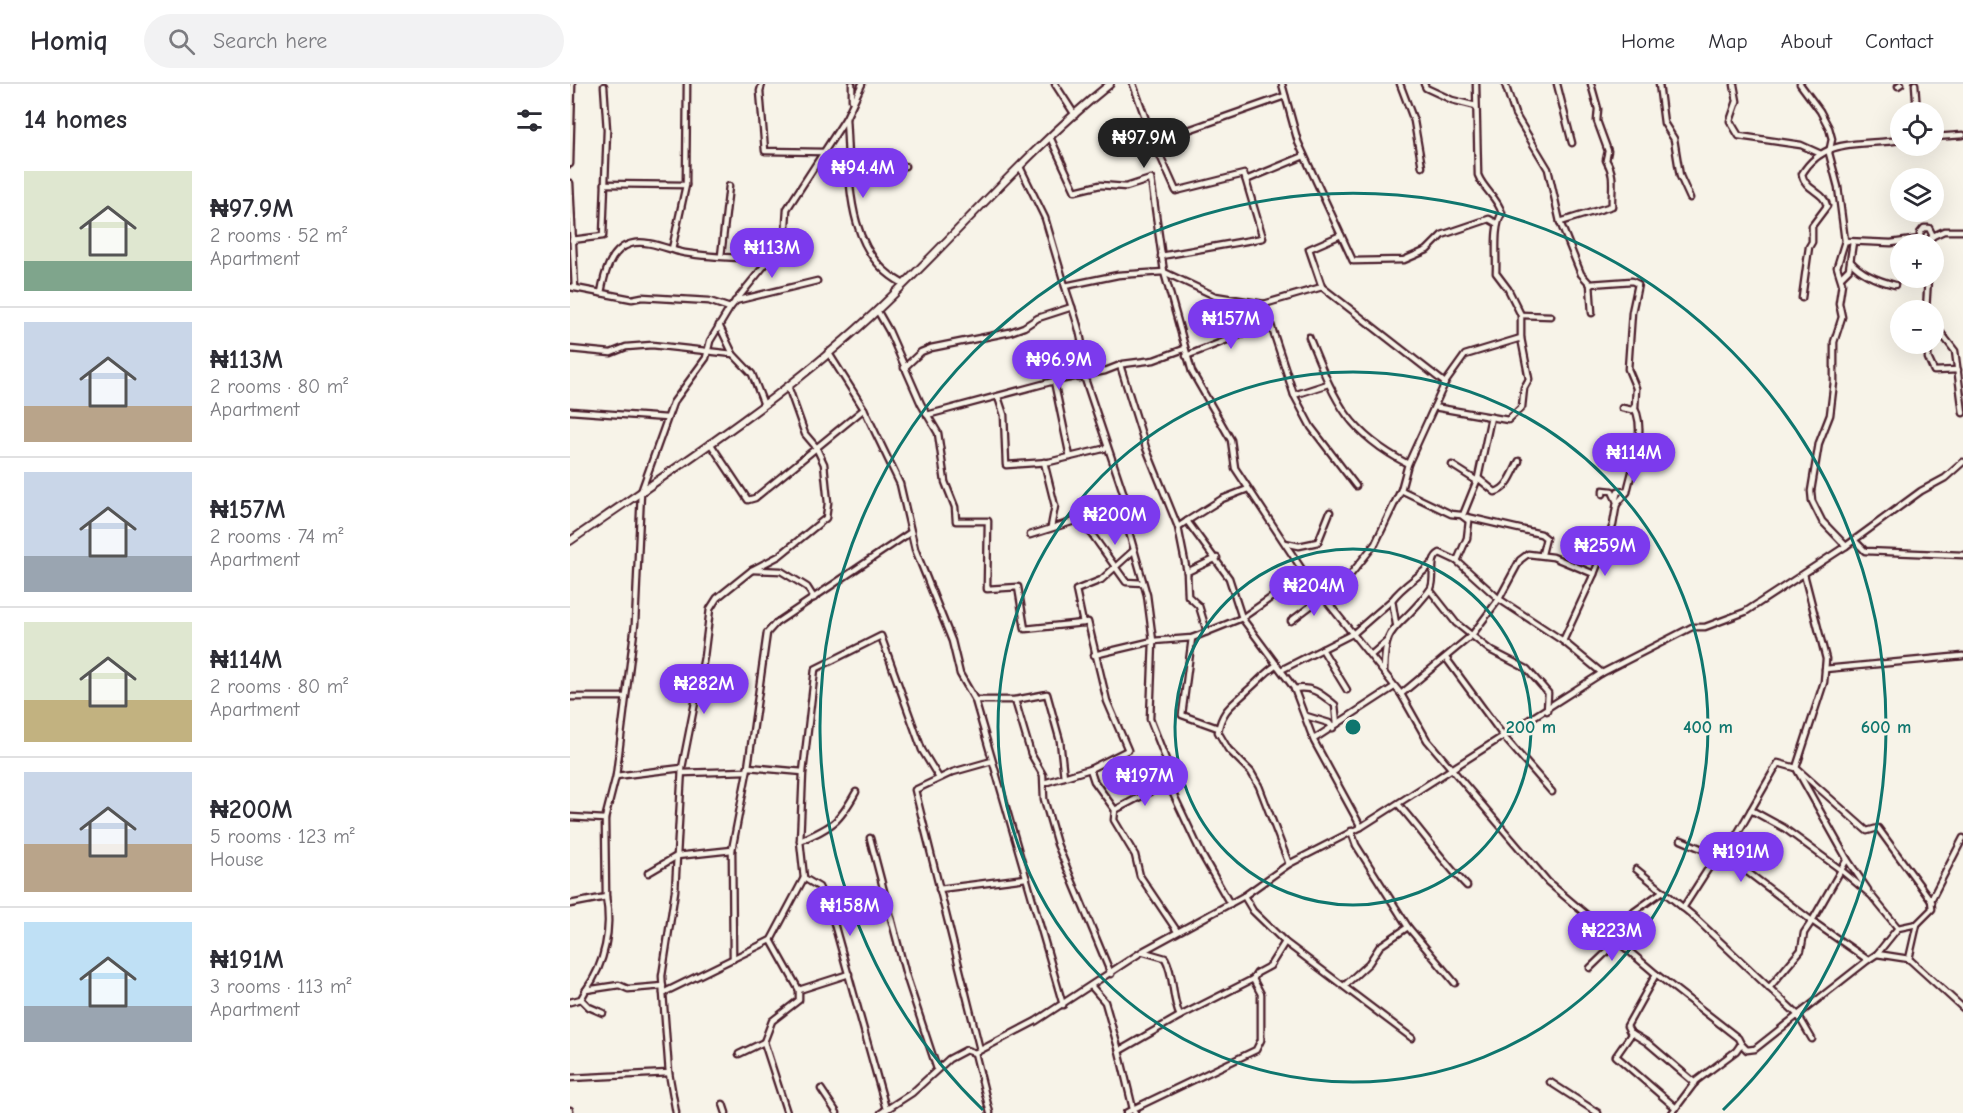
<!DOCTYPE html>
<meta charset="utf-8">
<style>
:root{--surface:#fff;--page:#f2f2f3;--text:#2b2b33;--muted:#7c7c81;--line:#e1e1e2;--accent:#7c3aed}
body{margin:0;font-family:"Comic Neue",sans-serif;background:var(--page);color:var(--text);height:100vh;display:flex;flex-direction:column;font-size:22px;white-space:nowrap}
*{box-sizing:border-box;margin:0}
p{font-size:20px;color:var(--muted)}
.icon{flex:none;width:33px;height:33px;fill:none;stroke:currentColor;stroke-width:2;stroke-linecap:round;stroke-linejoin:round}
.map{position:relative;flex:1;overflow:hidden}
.drawer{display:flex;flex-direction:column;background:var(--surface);width:570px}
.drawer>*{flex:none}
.tools{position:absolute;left:1320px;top:18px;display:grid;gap:12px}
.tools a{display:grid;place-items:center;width:54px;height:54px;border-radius:50%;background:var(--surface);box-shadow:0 6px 24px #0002;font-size:30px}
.price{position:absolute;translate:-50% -51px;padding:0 14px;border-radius:21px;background:var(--accent);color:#fff;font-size:20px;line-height:39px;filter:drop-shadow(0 2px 3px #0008)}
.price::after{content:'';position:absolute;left:50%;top:36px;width:18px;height:14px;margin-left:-9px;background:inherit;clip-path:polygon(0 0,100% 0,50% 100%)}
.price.on{background:#222;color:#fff}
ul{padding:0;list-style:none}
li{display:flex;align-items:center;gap:18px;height:150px;padding:0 24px}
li+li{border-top:2px solid var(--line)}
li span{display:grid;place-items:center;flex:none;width:168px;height:120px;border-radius:0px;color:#555}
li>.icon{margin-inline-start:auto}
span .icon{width:72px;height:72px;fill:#fffc;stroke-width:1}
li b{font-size:26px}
h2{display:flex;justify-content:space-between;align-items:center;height:72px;padding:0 24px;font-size:26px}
header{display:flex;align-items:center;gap:36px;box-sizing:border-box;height:84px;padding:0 30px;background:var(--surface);border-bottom:2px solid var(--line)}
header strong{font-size:28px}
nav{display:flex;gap:33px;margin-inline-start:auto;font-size:21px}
.search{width:420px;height:54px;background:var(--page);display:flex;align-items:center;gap:15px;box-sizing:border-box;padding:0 21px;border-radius:33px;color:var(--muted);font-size:22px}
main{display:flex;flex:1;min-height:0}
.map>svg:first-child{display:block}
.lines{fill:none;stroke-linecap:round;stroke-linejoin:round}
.minor-casing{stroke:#4a1f2b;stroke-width:9}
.tertiary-casing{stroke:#4a1f2b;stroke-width:10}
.minor{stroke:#f7f3e8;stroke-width:4.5}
.tertiary{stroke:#f7f3e8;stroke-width:6}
.ring{fill:none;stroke:#0f766e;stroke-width:3}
.centre{fill:#0f766e;stroke:#f7f3e8;stroke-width:3}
.ring-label{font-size:18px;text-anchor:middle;font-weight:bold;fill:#0f766e;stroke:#f7f3e8;stroke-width:5;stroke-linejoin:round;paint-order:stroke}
</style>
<header>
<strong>Homiq</strong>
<div class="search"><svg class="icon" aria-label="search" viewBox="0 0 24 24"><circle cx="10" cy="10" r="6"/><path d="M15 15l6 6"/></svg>Search here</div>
<nav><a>Home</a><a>Map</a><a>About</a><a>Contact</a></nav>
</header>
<main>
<section class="drawer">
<h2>14 homes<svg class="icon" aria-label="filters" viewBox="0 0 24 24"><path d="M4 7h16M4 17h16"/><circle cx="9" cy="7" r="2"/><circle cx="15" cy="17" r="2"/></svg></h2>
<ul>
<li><span style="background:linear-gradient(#dfe7d0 75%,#7fa58c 0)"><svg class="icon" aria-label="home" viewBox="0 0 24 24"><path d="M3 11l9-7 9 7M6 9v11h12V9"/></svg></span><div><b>₦97.9M</b><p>2 rooms · 52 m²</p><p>Apartment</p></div></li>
<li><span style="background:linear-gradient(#c9d6e8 70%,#b9a48a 0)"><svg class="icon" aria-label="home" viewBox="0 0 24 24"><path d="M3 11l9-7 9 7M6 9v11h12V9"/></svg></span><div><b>₦113M</b><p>2 rooms · 80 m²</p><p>Apartment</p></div></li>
<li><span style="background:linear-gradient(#c9d6e8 70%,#9aa5b1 0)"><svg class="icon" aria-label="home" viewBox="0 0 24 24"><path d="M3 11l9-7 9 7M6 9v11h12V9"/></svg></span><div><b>₦157M</b><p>2 rooms · 74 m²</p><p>Apartment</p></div></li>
<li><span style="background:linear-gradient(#dfe7d0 65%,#c2b280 0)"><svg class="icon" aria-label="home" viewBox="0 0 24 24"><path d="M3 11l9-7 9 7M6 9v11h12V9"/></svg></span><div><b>₦114M</b><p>2 rooms · 80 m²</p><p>Apartment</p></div></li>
<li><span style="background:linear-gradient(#c9d6e8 60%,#b9a48a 0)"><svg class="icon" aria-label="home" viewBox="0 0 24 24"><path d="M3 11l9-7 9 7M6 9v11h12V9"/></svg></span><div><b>₦200M</b><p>5 rooms · 123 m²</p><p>House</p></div></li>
<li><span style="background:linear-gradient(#bfe0f5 70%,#9aa5b1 0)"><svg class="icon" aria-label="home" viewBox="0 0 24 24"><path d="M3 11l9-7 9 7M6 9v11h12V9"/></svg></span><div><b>₦191M</b><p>3 rooms · 113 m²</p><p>Apartment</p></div></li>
</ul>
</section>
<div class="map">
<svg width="1393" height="1029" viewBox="0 0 1393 1029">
<rect width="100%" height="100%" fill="#f7f3e8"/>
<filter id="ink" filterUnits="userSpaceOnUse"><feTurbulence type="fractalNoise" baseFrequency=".0167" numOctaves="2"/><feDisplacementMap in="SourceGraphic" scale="12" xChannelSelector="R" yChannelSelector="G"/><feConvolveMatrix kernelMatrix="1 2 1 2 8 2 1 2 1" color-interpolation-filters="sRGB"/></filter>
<g filter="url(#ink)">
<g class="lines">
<defs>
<g id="minor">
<path d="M192,0L190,7L195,67L254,68"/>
<path d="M485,0L505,31"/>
<path d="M563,0L584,58L606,107L674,90L693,154L591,172"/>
<path d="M712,0L728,58L783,177L834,176L857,166L872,151L919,135L926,139"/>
<path d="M830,0L844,37L852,83"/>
<path d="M854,0L856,4L882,16L906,22"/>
<path d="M935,0L945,30L978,85L990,138L1011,190L1020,200L1062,197L1068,200L1062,228L1058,285L1066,304L1065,324"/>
<path d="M987,0L1002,59"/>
<path d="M1089,0L1094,39L1104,55L1110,92L1120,114"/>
<path d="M1230,0L1250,27L1259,44L1262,55L1259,69L1268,103L1275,157L1267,183L1272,199L1269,219L1272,233L1264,258V298L1260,331L1249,359L1241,407L1242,417L1252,437L1276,462"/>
<path d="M1345,0L1347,28"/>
<path d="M1164,1L1167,17L1160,37L1169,52L1231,61L1251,70"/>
<path d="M1328,2L1331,0"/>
<path d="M282,16V0"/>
<path d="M276,34C280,91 274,168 332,199"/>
<path d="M480,53L505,107L530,101L556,103L581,95L594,188L622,288L661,356L665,384L735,490L831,610L857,656L978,798L1086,890L1168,954L1171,960L1166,967L1126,997L1102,1029"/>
<path d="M1364,53L1393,51"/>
<path d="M584,58L715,12"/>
<path d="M0,80L2,0"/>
<path d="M279,80L335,82"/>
<path d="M450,83L475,134L495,202L548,191L594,188L645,212L694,220"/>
<path d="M676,96L734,72"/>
<path d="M0,99L5,204"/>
<path d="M35,100L116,101"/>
<path d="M990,138L1042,122C1041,105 1046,92 1036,76L1038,67L1027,37L1028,25L1021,0"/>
<path d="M1350,155L1356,159L1363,152"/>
<path d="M2,156L33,152L37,46L34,2"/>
<path d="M1275,157L1321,159L1350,155V149L1354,144H1359L1363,152L1374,147H1393"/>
<path d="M102,165L116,101L117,0"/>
<path d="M151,172L159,102"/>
<path d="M1281,178C1292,191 1309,197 1325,201"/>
<path d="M1271,193L1279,185L1283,158"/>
<path d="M1020,200L1022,229"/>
<path d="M495,202C504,232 520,263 509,294"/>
<path d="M0,203L31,209C34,191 40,166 60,160C75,155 95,164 110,168C138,174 169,173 198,176"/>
<path d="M752,203L739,165L771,151"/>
<path d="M31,209L62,215L72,213L139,217L160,224"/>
<path d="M1232,214L1239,163L1242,158V142L1257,122C1254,107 1235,107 1232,90C1255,52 1294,62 1330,56"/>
<path d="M165,217L247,197"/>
<path d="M307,226L319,247L351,320L368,349L375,398L385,423L386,437H418L417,505L448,503L455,545L513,539"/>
<path d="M1356,226L1358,194"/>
<path d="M951,231L981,232"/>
<path d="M1364,240L1385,267L1393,329"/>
<path d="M149,241L163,270L182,290L194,321"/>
<path d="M739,253C765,316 775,347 838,380"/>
<path d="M1359,260L1358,274L1364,287L1388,286"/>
<path d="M0,265L41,269L56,263L82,261L163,270"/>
<path d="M258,268L294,325L330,400L345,465L382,557L390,590L405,616L493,921"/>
<path d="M616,272L698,240"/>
<path d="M550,281L576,364L608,443L617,488L647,474"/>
<path d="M334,284L351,268L361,264L440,248L454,243L468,234L502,223"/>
<path d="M514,292L555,414L553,427L577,511L583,557L580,635L602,691L599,701L632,771L660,820"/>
<path d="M484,297L500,373"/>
<path d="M758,300L724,311L694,220L752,203L875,299"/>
<path d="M724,311L741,343L786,402"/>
<path d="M428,313L434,331L436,381L479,378L537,364"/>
<path d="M864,323L938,336L952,323L954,304L959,295L951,254"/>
<path d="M1052,324L1062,326L1064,323C1077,345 1062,385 1057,408"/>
<path d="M0,327L97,334"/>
<path d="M357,331L484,297L535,287L553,280L584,276L614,265"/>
<path d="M140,359L178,416L185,414L294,325"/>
<path d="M474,378L485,422L481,443"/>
<path d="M882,381L907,397"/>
<path d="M908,394L925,408C938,405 943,388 949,377"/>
<path d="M831,406L881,430L891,431L899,437L897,454L887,477"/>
<path d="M1046,414L1048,407L1057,408L1047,420"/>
<path d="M893,431L908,394L921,333"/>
<path d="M897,433L971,450L976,454L972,470"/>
<path d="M617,437L652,415L678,405"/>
<path d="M608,443L617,437L659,494L672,534L724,604L744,657L791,743"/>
<path d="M460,451L511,435L556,498L573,499"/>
<path d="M1284,456L1295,467L1393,471"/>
<path d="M715,459L729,462L748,458L760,428"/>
<path d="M182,486L211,487L237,503L244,514"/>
<path d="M617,488L618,512L629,522L637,548"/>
<path d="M1024,490L1043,441L1047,418L1042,407L1033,406V410"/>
<path d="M1234,490L1256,575L1254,598L1226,684L1297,747L1308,744L1362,818"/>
<path d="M860,506L886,539L920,566L957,585L978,609L977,627"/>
<path d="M757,515L764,502L781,490L805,460L831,406L838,380L875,299L895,271L951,254V231L938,205L926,189C927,170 923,144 932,129C927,113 914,106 908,91L906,0"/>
<path d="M822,516C834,500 850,493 863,478"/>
<path d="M721,537L754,512"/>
<path d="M622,554L612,631L648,644"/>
<path d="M752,565L777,606"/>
<path d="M524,571L583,557L622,554L672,534L735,490"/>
<path d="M801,571L816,558"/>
<path d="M876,574L934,653L982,708"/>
<path d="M707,581C695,588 689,597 678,606C663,621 652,625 648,648L658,665L681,688L689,702L719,780"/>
<path d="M1255,585L1393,572"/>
<path d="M711,586L784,549L822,516L826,540"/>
<path d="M814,587C815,542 823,549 849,519C853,514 858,509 861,504C866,493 858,475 870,469L887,477L929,515L993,557L1032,589"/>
<path d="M724,605C743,602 750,609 765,621L767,640"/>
<path d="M831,610L902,551L929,515L950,476L958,470L983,473L1024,490L993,557"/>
<path d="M0,613H54"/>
<path d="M405,616H445"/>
<path d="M736,632L759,639L763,644"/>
<path d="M744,655L824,603"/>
<path d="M178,683L233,688L245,585L311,552L352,666L369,694"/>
<path d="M112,684L134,573L140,525L147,514L182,486L209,472L256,434L258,419L254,380L246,363L235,350L218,302"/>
<path d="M520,685L524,697L545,726L544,736L565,771L570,792L607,847"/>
<path d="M233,688L230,757L234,794L249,803L262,832L316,1025"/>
<path d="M112,689L177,687"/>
<path d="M46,692L112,684L105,807L92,892L93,909"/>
<path d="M494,693L490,657L477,610L445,616L461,670L473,691L474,715L487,760L541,890"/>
<path d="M474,699L520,685L558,666L537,617L518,538L513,539L506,506L531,496L563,467"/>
<path d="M828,720C852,747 872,777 897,802"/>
<path d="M545,726L585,705L599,701"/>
<path d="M1181,726L1208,679L1226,684L1277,775L1271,786L1301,811L1328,844"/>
<path d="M0,733L35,735"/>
<path d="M781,747L786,761L838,843L885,899"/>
<path d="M300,754L336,891L367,985"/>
<path d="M1111,756L1151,773L1138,785L1113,824"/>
<path d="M230,757C263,742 268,740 286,708"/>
<path d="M1151,773L1155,771L1242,837L1234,849L1231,866L1199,904"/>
<path d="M1277,775L1298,806"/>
<path d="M1066,785L1122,831L1228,931L1298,876L1242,837L1271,786L1214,744L1181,726L1155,771"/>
<path d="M78,789L107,772L162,766"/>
<path d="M369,805L456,794"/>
<path d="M674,812L683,827L715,858L842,954"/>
<path d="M0,820L36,813L35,735L46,692L65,540L71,408L103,319L136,274L140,257L160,224L215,156L217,125L276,34L292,0"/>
<path d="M1347,840L1339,875L1393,924"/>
<path d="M1047,855L1061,830L1093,807"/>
<path d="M201,856L229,906L279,890"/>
<path d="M574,868L595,874C605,892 601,914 610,932L683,895L687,889L700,882L715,858"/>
<path d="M1307,870L1339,875"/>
<path d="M163,875L162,766L178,683L197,549L206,539L341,448"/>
<path d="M1298,876L1307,870L1328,844L1347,840L1362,825L1361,816L1393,754"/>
<path d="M1020,884L1048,857"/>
<path d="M1086,890L1057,942L1060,948L1078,959L1125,999"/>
<path d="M774,902L799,879L810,862L838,843"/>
<path d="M522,903L535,918L549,967L610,932"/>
<path d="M16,906C35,880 42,844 36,813"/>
<path d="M11,915L19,923L33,929"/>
<path d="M0,918L11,915L16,906L49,901L58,905L93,902"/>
<path d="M1062,949L1046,972L1106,1024"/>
<path d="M194,958L202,937L229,916V906"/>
<path d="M1171,960L1177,966L1185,965L1228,931L1242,955"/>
<path d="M410,966L345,706L383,688L422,677"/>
<path d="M549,967L563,1025L556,1029"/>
<path d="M405,969L420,1029"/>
<path d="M169,970L194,958L217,1029"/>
<path d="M99,989L106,1029"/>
<path d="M0,994L99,989L93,909L201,856L234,794"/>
<path d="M980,998L1028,1029"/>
<path d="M251,1005L267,1029"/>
<path d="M153,1020L156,1029"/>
<path d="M0,1026V1029"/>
<path d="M311,1029L342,1009L379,975L396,966L405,969L466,937L573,867L674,812L719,780L791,743L1032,589L1122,543H1135L1175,528L1276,462L1351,407L1375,394L1393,378"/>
<path d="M565,1029L563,1025L686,966L691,956V910L683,895"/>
</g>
<path id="tertiary" d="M0,457C102,386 208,318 299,234C381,158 454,69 540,0"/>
</defs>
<!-- minor casing -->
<use href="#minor" class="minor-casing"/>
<!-- tertiary casing -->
<use href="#tertiary" class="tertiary-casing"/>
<!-- minor -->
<use href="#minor" class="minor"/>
<!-- tertiary -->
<use href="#tertiary" class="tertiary"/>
</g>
</g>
<!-- distance rings -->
<g class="ring">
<circle cx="783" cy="643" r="178"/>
<circle cx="783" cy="643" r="355"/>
<path d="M413 1026A533 533 0 1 1 1153 1026"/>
</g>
<circle cx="783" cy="643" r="9" class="centre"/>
<g class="ring-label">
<text x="961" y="649">200 m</text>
<text x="1138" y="649">400 m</text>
<text x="1316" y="649">600 m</text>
</g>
</svg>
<div class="tools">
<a><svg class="icon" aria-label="locate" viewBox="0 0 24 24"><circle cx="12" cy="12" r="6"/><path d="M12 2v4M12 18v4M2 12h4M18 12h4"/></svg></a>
<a><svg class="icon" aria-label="layers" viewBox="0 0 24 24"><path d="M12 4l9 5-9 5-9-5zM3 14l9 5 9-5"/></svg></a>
<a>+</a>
<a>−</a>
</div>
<b class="price on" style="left:574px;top:85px">₦97.9M</b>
<b class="price" style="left:293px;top:115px">₦94.4M</b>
<b class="price" style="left:202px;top:195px">₦113M</b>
<b class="price" style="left:661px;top:266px">₦157M</b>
<b class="price" style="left:489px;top:307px">₦96.9M</b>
<b class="price" style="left:1064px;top:400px">₦114M</b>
<b class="price" style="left:545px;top:462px">₦200M</b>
<b class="price" style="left:1035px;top:493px">₦259M</b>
<b class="price" style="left:744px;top:533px">₦204M</b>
<b class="price" style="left:134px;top:631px">₦282M</b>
<b class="price" style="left:575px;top:723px">₦197M</b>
<b class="price" style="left:1171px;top:799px">₦191M</b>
<b class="price" style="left:280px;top:853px">₦158M</b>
<b class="price" style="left:1042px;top:878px">₦223M</b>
</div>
</main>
